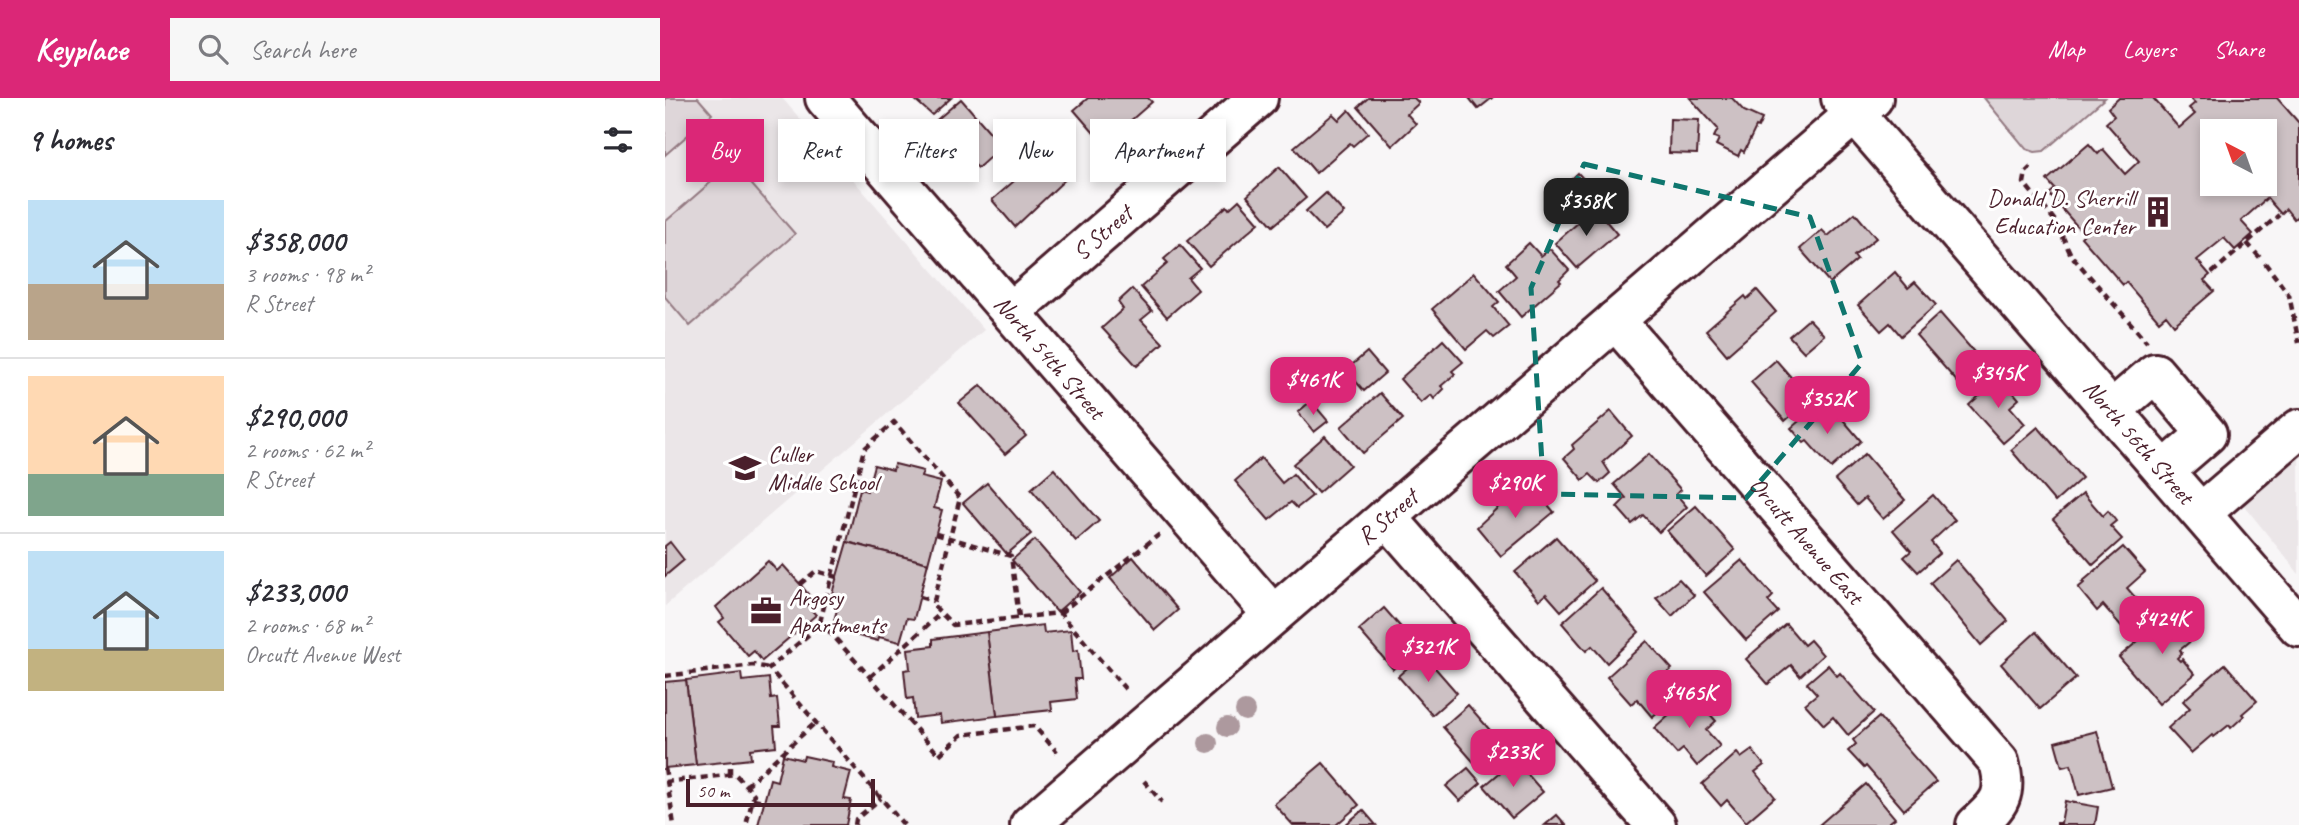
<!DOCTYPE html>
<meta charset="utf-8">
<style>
:root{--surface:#fff;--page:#f7f7f7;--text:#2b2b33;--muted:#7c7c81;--line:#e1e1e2;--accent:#db2777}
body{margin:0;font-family:Caveat,sans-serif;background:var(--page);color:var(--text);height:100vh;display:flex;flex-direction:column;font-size:26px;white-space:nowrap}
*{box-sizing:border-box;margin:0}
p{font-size:23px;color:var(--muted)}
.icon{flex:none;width:38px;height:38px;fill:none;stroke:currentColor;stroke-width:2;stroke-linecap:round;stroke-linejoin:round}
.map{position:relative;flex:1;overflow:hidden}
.panel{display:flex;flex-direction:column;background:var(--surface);width:665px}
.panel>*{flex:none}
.guide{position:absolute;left:21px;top:21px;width:665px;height:63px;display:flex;gap:14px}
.needle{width:46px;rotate:319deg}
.fabs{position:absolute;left:1535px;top:21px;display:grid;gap:14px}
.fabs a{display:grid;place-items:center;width:77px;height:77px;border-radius:0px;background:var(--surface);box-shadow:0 4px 10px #0003;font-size:35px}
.scale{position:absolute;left:21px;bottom:18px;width:189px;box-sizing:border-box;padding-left:7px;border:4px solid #4a1f2b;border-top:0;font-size:19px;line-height:24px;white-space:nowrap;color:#4a1f2b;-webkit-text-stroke:5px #fff;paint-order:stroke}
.price{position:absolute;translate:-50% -60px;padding:0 16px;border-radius:14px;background:var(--accent);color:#fff;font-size:23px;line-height:46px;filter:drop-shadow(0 2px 4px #0008)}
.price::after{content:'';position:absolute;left:50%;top:42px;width:21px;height:16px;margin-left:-10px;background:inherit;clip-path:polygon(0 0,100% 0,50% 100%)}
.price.on{background:#222;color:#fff}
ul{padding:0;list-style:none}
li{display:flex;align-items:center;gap:21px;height:175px;padding:0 28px}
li+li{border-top:2px solid var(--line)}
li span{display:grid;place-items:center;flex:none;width:196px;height:140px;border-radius:0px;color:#555}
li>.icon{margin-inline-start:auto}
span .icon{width:84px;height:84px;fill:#fffc;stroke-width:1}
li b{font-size:30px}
h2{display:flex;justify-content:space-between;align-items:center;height:84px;padding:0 28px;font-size:30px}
.tag{padding:0 24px;border-radius:0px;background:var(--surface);box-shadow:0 4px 10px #0003;font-size:24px;line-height:63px}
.tag.on{background:var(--accent);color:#fff}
header{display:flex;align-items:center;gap:42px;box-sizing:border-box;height:98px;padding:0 35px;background:var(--accent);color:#fff}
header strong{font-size:33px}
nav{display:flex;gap:38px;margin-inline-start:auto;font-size:24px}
.search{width:490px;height:63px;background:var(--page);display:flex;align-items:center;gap:18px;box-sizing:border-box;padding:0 24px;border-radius:0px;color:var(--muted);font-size:26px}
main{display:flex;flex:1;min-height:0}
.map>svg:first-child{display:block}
.built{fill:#ebe6e8}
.green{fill:#ded6d9;stroke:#947a82;stroke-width:2}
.building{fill:#cdc1c4;stroke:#4a1f2b;stroke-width:2;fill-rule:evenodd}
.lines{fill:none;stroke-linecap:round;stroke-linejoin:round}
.minor-casing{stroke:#4a1f2b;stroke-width:44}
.major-casing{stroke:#4a1f2b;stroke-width:44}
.path{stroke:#4a1f2b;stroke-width:4.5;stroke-dasharray:7 5;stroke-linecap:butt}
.minor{stroke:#fff;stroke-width:38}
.major{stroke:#fff;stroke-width:38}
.tree{fill:#ad999e}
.marked{fill:none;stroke:#0f766e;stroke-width:5;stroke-dasharray:14 9;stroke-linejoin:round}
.labels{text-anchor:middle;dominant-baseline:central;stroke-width:6;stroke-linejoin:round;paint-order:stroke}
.poi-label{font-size:24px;fill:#4a1f2b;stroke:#fff;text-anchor:start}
.street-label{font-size:24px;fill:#4a1f2b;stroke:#fff}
</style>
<header>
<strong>Keyplace</strong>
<div class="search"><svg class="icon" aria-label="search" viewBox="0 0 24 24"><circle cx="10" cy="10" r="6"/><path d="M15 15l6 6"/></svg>Search here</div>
<nav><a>Map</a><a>Layers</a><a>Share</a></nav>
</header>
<main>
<section class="panel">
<h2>9 homes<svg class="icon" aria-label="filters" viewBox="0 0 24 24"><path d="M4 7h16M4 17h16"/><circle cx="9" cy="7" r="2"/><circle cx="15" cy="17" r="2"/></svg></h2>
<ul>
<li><span style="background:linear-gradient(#bfe0f5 60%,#b9a48a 0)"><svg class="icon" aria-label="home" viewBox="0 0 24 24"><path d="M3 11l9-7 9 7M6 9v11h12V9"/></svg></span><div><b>$358,000</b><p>3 rooms · 98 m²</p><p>R Street</p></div></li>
<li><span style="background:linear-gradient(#ffd9b3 70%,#7fa58c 0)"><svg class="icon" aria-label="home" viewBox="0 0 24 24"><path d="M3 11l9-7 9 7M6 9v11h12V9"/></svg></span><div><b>$290,000</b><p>2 rooms · 62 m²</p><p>R Street</p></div></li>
<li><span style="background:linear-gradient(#bfe0f5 70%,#c2b280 0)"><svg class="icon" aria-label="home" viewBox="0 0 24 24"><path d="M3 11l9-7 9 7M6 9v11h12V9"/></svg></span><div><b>$233,000</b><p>2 rooms · 68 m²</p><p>Orcutt Avenue West</p></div></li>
</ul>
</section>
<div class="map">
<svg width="1634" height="727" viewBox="0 0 1634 727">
<rect width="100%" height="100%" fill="#f8f6f7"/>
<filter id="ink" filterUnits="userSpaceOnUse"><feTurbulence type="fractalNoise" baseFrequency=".0143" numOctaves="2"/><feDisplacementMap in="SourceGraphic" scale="14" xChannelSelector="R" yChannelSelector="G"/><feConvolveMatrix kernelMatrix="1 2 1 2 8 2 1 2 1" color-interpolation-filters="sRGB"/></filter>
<g filter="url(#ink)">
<!-- built -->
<g class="built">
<path d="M0,0H117L319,232L0,508Z"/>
<path d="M1634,308V476L1553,375Z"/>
</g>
<!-- green -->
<g class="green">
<path d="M0,0H33L47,16L0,57Z"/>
<path d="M1319,0H1440L1379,53L1370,54L1361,51Z"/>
<path d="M68,65L130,136L25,228L0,199V124Z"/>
</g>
<!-- building -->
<g class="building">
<path d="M248,0H286L267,17Z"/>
<path d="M423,0H483L487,4L456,31L459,34L441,49L409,12Z"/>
<path d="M703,0H749L754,5L742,16L751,26L727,48L693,9Z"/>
<path d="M804,0H827L813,11Z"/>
<path d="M1025,0H1067L1079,13L1097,21L1093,30L1091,29L1079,54L1076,52L1073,58L1051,47L1054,41L1049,39L1053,31Z"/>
<path d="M1454,0H1488L1514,30L1530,16L1524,10L1530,5L1525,0H1612L1634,25V117L1629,121L1621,111L1616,116L1602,100L1576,123L1588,136L1570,152L1559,140L1532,162L1545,177L1539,182L1549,193L1509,227L1501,217L1494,223L1461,184L1458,187L1416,139L1419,136L1384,96L1390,91L1382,82L1424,46L1433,56L1438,51L1460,76L1474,63L1441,25L1449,18L1443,10ZM1547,33H1600V86H1547Z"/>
<path d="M296,1L337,48L313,70L290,48L288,50L267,26Z"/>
<path d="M684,12L703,35L688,48L685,45L651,75L629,49L668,16L674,22Z"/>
<path d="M1005,21L1034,22L1032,56L1004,55Z"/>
<path d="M384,53L405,77L350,129L327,102Z"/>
<path d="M614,69L641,100L608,128L582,98Z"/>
<path d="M913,75L930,94L914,109L897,90Z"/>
<path d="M661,95L679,115L659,132L641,113Z"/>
<path d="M574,102L594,125L544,168L522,143L562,108L564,111Z"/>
<path d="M930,110L952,136L912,170L890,145Z"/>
<path d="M1190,115L1211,140L1189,158L1192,162L1165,185L1135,151L1157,132L1163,138Z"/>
<path d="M864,145L876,158L885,151L904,172L894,182L896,184L856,219L834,193L851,178L841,166Z"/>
<path d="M515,147L535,170L523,180L533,192L502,219L476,189L503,165L499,161Z"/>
<path d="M1230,174L1243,190L1250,184L1271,207L1236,238L1225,225L1216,233L1193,207Z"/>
<path d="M809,175L834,204L828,209L844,228L829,240L822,233L801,251L767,211Z"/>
<path d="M467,191L487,213L476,222L498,245L472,268L437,230L458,211L453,204Z"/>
<path d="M1092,192L1111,214L1062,257L1041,232L1080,198L1082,201Z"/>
<path d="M1275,215L1309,254L1307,256L1316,267L1295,287L1251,237Z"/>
<path d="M1144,221L1159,237L1139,254L1124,238Z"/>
<path d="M778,242L798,264L787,273L790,276L776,288L779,291L769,301L766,297L756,305L735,281Z"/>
<path d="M702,254L720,275L699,293L681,272Z"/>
<path d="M1111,262L1145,301L1120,323L1086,284Z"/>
<path d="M1335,279L1354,301L1345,309L1360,326L1338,345L1304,307Z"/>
<path d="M316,287L361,338L340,356L294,305Z"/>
<path d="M715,295L738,321L698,355L676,329Z"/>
<path d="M646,303L663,323L649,334L633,314Z"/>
<path d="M1148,311L1157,321L1169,311L1196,343L1166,370L1142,343L1139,345L1126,330Z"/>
<path d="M946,313L967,338L938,364L945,375L934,385L925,376L918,382L899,360L909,351L907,347Z"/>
<path d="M1373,329L1417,380L1390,404L1346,352Z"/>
<path d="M660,338L685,367L653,395L628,366Z"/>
<path d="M984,356L1016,392L1011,396L1022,409L994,434L978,417L967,426L952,409L961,400L949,386Z"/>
<path d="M1200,356L1240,402L1218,421L1200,400L1192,407L1170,382Z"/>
<path d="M596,360L617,385L628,376L647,398L632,410L626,404L604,422L570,383Z"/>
<path d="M230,366L258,373L256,379L276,384L269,410L277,412L263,465L182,444L195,391L202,393L209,367L228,372Z"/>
<path d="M389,371L434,423L411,443L366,391Z"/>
<path d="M322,385L366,436L342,456L298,405Z"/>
<path d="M867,388L889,414L836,458L812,429L843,400L846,403L850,399L851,401Z"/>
<path d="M1418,395L1438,418L1443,413L1451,423L1445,428L1457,441L1428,467L1388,421Z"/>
<path d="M1268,397L1290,422L1266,444L1275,455L1253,474L1239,459L1246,453L1228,432Z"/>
<path d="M1031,408L1070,452L1041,478L1002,433Z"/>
<path d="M891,439L930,483L896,513L881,496L874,502L850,474Z"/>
<path d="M370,442L415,494L392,514L347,462Z"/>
<path d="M5,444L19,462L0,478V448Z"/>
<path d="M182,444L263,465L249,521L242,520L235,544L214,539L213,543L186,536L188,531L168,526L175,501L166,499Z"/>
<path d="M1458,449L1480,474L1462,490L1480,511L1458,530L1438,507L1432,513L1413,490L1419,485L1417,484Z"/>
<path d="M468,459L513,512L490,532L445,480Z"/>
<path d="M1077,462L1108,498L1103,503L1113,514L1081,542L1039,494Z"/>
<path d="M1291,462L1343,523L1316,547L1265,485Z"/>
<path d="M103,463L112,473L118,467L135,486L147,501L142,507L151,517L97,563L89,553L83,558L54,524L59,520L51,509Z"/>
<path d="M1014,481L1029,497L1007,518L991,500Z"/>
<path d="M936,490L974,534L942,565L927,548L921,553L897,525Z"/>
<path d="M719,510L754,550L728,571L694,532Z"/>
<path d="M1512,510L1534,536L1515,552L1517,555L1512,560L1515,563L1517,561L1530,576L1494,606L1454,559Z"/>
<path d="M1121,526L1139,547L1145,542L1158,557L1135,578L1126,567L1103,586L1081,561Z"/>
<path d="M378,527L379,535L406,532L408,553L413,552L416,581H410L412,601L386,604L387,612L332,618L322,534Z"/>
<path d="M322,534L332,618L276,625L275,617L250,620L248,600L242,601L239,572L245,571L243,551L268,548V541Z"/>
<path d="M1371,534L1411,580L1375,611L1336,566Z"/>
<path d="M982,543L1007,571L995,581L1010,599L987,619L972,601L966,606L942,579Z"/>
<path d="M758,556L792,595L767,617L733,578Z"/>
<path d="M1560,566L1592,603L1577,616L1579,618L1566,630L1564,627L1549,639L1547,637L1526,655L1503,630L1525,610L1518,603Z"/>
<path d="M1163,567L1172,578L1175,575L1209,614L1183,637L1168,619L1159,627L1140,606L1152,596L1142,585Z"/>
<path d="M76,575L77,583L104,580L106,601L112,600L115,628H109L111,648L85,651L86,661L31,667L21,582Z"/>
<path d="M21,582L31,667L0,670V584Z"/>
<path d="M1027,596L1051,623L1041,632L1055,648L1032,668L1018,651L1012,656L989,630Z"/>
<path d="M803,607L838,647L813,669L778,629Z"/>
<path d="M1214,619L1271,684L1239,712L1201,668L1199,670L1183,653L1191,646L1188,642Z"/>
<path d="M1432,633L1447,689L1414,697L1406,667L1397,669L1390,644Z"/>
<path d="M1087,652L1099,667L1090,674L1110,699L1081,724L1062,702L1056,708L1037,686L1072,655L1076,660Z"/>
<path d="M118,657L138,662L139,658L167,664L166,669L186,674L179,701L186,702L181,727H93L105,681L112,683Z"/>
<path d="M850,662L878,694L847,720L819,688Z"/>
<path d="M658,665L694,707L671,727H628L609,706Z"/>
<path d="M803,670L816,685L795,703L781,688Z"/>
<path d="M1201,686L1230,720L1221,727H1154Z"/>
<path d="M1400,703L1433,709L1430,727H1392V725H1396Z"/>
<path d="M698,712L711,727H680Z"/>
<path d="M892,717L901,727H880Z"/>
</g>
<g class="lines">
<defs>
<g id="minor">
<path id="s1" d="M160,0L608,517"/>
<path id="s2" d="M346,214L593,0"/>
<path id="s3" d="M950,222L1334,664C1343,696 1335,706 1311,727"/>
<path d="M1447,312L1490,275L1542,336L1499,373"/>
<path d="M1536,415L1634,331"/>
<path d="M722,419L991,727"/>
</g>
<g id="major">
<path id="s4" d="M1176,0L1634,529"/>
<path id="s5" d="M365,727L1208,0"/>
</g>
</defs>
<!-- minor casing -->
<use href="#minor" class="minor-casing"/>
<!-- major casing -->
<use href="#major" class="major-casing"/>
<!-- path -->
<g class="path">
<path d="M1366,69L1361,74L1359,85L1391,124L1406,157L1482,244"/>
<path d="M1582,145L1598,163"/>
<path d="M1600,165L1624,197L1634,245"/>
<path d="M1547,175L1614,117"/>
<path d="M271,436L346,458L354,519"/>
<path d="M135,486L151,473L172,479"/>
<path d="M255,499L268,503"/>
<path d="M395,515L496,435"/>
<path d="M155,523L274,657L296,637L369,628L392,654"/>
<path d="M0,578L88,567L104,570"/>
<path d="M205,579L276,515"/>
<path d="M0,670L9,727"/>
<path d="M65,676V663"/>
<path d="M479,683L497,704"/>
<path d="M0,684L70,676L89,696L81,727"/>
<path d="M81,688L150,625"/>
<path d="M88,701L99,703"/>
<path d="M190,727L191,721L216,700"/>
<path d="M239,727L104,570L154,528L199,351L229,324L295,400L268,507L288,527L395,515L462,593"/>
</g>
<!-- minor -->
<use href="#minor" class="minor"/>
<!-- major -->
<use href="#major" class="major"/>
</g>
<!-- trees -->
<g class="tree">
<circle cx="580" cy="613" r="10"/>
<circle cx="562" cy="629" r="10"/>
<circle cx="543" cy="645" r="10"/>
</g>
</g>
<!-- marked area -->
<path class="marked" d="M919,66L1145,119L1197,265L1081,400L879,396L866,190Z"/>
<!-- icons -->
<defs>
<symbol id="building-bare" viewBox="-9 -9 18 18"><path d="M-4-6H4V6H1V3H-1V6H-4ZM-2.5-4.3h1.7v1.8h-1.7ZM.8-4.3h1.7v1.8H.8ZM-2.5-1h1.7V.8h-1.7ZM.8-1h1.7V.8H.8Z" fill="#4a1f2b" stroke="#fff" stroke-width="2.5" paint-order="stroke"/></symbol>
<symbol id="school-bare" viewBox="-9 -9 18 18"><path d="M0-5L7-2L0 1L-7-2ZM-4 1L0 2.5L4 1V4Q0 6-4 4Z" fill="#4a1f2b" stroke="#fff" stroke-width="2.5" paint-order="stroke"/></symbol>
<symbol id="office-bare" viewBox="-9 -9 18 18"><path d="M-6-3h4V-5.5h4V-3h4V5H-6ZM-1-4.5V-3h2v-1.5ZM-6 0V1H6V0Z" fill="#4a1f2b" stroke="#fff" stroke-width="2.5" paint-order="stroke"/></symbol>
</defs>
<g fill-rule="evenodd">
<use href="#building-bare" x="1471" y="92" width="44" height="44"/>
<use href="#school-bare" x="58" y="348" width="44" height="44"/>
<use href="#office-bare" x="79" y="491" width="44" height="44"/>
</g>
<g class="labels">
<!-- poi labels -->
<g class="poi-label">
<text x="1470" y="100" text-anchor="end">Donald D. Sherrill<tspan x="1470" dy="28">Education Center</tspan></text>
<text x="103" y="356">Culler<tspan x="103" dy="28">Middle School</tspan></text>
<text x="124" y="499">Argosy<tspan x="124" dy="28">Apartments</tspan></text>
</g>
<!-- street labels -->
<g class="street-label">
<text stroke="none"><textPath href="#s2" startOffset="121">S Street</textPath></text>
<text stroke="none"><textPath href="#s1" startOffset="343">North 54th Street</textPath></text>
<text stroke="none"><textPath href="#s4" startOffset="455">North 56th Street</textPath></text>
<text stroke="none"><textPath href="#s5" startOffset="472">R Street</textPath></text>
<text stroke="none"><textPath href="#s3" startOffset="292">Orcutt Avenue East</textPath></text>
</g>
</g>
</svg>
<div class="fabs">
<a><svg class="needle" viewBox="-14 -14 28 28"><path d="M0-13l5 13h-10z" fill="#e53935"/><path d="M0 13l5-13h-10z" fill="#7c7c81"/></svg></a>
</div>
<div class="scale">50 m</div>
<b class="price on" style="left:921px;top:140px">$358K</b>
<b class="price" style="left:1333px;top:312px">$345K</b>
<b class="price" style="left:648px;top:319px">$461K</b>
<b class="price" style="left:1162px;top:338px">$352K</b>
<b class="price" style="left:850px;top:422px">$290K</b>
<b class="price" style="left:1497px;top:558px">$424K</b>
<b class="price" style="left:763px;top:586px">$321K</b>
<b class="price" style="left:1024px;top:632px">$465K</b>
<b class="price" style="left:848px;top:691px">$233K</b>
<div class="guide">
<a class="tag on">Buy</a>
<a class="tag">Rent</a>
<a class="tag">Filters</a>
<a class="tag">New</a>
<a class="tag">Apartment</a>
</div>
</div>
</main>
